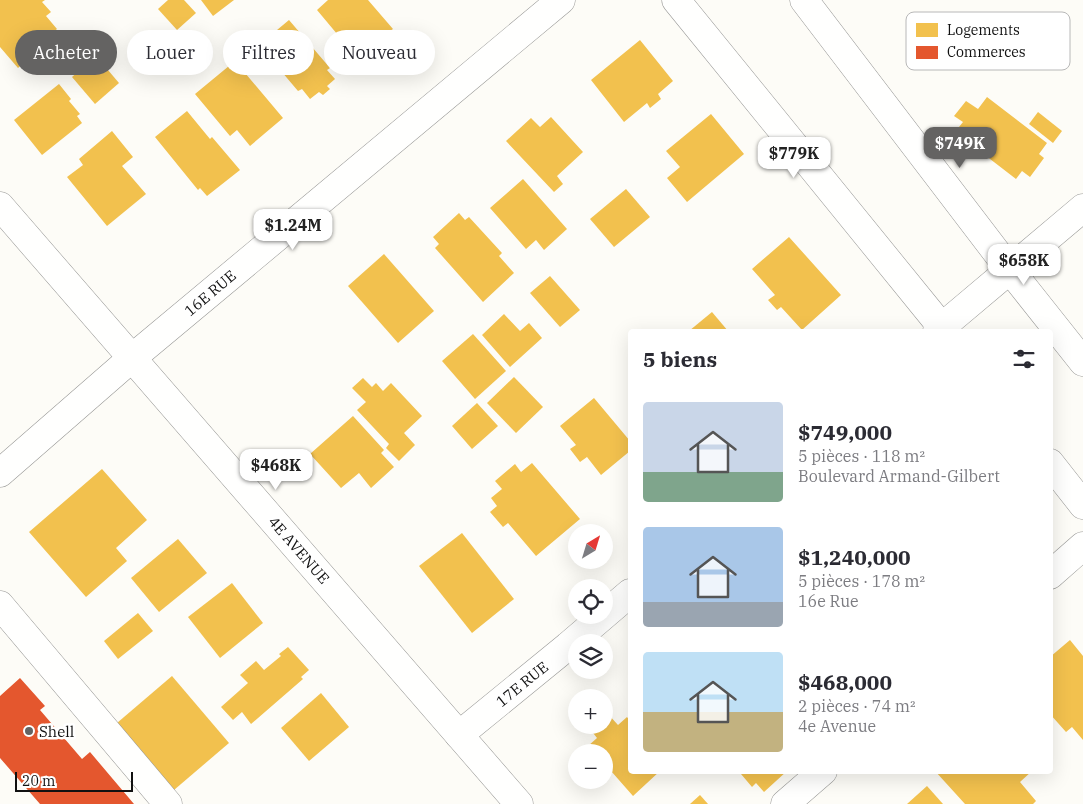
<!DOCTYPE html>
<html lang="fr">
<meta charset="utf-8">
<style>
:root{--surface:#fff;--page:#f7f7f7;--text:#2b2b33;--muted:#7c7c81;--accent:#646362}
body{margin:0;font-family:"IBM Plex Serif",serif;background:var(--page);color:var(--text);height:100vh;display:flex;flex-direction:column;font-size:19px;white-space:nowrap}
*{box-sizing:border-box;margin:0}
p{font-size:16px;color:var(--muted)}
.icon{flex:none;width:28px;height:28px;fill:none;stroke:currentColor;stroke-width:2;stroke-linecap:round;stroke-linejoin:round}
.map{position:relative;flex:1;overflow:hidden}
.side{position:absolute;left:628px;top:329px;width:425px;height:445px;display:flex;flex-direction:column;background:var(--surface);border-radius:5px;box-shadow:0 5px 20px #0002}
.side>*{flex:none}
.top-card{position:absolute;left:15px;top:30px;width:475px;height:45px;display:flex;gap:10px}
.needle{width:32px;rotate:38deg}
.fabs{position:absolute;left:568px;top:524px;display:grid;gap:10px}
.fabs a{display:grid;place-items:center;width:45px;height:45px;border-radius:50%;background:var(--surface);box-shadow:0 5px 20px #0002;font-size:25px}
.scale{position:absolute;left:15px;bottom:12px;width:118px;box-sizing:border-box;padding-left:5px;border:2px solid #111;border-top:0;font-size:14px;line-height:18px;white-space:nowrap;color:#111;-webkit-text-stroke:4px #fff;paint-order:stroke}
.price{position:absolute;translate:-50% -42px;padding:0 11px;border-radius:10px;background:#fff;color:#222;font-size:16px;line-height:32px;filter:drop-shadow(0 1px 2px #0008)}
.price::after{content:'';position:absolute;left:50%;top:30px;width:15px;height:11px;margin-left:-8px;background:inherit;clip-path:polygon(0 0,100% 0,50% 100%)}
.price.current{background:var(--accent);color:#fff}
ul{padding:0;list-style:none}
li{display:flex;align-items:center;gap:15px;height:125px;padding:0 15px}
li span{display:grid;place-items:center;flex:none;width:140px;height:100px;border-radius:5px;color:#555}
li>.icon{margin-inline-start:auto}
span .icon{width:60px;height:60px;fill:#fffc;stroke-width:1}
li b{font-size:21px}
h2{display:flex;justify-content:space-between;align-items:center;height:60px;padding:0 15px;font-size:21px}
.pill{padding:0 18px;border-radius:22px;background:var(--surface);box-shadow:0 5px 20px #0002;font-size:18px;line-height:45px}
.pill.current{background:var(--accent);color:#fff}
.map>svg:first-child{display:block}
.homes{fill:#f2c14e}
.shops{fill:#e4572e}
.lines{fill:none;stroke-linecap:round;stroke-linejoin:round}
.minor-casing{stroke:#979795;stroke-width:29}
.minor{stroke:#fffffe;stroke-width:28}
.poi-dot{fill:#646362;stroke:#fff;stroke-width:2}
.labels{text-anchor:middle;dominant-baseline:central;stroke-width:5;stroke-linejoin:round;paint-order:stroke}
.street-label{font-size:15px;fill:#111;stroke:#fff}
.poi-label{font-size:15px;fill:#111;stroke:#fff;text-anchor:start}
.key{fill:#fff;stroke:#b8b8b8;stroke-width:1}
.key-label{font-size:14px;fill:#111}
</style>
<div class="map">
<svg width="1083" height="804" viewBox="0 0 1083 804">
<rect width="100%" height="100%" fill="#fdfcf7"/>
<!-- homes -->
<g class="homes">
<path d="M0,0H45L42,2L51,12L46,16L57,29L33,49L35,53L18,68L0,47Z"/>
<path d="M168,0H184L196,13L177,30L158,9Z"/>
<path d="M201,0H234L213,16Z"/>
<path d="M328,0H368L393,29L390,31L396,39L367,62L361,56L358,59L317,10Z"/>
<path d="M289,20L330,68L327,70L335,79L327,86L330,89L323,95L319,92L310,99L302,89L298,91L259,45Z"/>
<path d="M640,40L673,81L658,94L661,99L650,108L647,103L624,122L591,80Z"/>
<path d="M96,56L119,83L95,104L72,77Z"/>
<path d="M235,61L283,118L250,146L237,130L230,136L195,94Z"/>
<path d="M59,84L71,99L69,101L80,114L77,116L82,123L42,155L14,120Z"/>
<path d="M987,97L1047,143L1039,154L1044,158L1030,177L1022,171L1016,179L955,132L963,122L954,116L966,101L978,109Z"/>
<path d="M187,111L210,139L212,137L240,170L207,196L200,188L198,190L155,137Z"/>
<path d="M1038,112L1062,131L1053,143L1029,124Z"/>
<path d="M711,114L744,154L687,202L667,178L680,167L666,151Z"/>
<path d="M551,117L583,152L557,176L563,184L554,192L506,141L531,118L540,127Z"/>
<path d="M112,131L133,157L122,166L146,194L107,226L67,177L83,165L79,159Z"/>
<path d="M523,179L567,229L544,250L536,240L526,249L490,208Z"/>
<path d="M626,189L650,217L614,247L590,219Z"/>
<path d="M459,213L465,220L469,217L502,253L499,256L514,273L483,302L435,248L439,244L433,237Z"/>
<path d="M789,237L841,295L802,330L781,307L777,310L768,300L775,295L752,269Z"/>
<path d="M384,254L434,311L398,343L348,286Z"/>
<path d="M550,276L580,310L560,327L530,293Z"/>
<path d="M712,312L728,331H689Z"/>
<path d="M504,314L520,331L529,323L542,338L510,367L482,335Z"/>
<path d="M473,334L506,371L475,399L442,361Z"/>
<path d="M514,377L543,407L516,433L487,403Z"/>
<path d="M363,378L372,387L376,383L383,391L391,383L422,416L404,433L415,445L399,461L386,448L389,444L357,410L366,402L352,388Z"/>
<path d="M594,398L630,441V451L601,475L587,457L580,462L570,449L576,445L560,426Z"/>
<path d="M477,403L498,426L472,449L452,426Z"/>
<path d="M353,416L384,450L381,453L394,467L371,488L359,473L341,488L310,454Z"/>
<path d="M532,463L580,519L536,556L508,523L503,527L490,512L497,506L491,498L502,489L495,481L515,464L521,472Z"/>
<path d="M102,469L147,520L116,548L127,561L86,597L29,532Z"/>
<path d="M462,533L514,599L472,633L419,566Z"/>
<path d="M178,539L207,573L159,612L131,578Z"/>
<path d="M232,583L263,623L220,658L188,617Z"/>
<path d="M138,613L153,631L118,659L104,641Z"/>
<path d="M1070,640L1083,656V740L1072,727L1066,732L1050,714V657Z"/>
<path d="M288,647L309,670L301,677L303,679L251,724L242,712L233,720L221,707L248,683L240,675L256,661L264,670L281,656L279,654Z"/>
<path d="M172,676L229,743L174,790L117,723Z"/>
<path d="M321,693L349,727L309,761L281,728Z"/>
<path d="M608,714L618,725L627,717L630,721V771H660L633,796L604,763V752H595L588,746L597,738L590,729L595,725H604V717Z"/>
<path d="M743,771H787L764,792L756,783L752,787L741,774Z"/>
<path d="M935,771H1032L1020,782L1036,801L1033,804H965Z"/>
<path d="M927,786L943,804H907Z"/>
<path d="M700,795L708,804H690Z"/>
</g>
<!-- shops -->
<path class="shops" d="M20,678L45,706L40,710L82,759L90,752L134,804H40L0,758V696Z"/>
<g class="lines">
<defs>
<g id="minor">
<path d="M676,0L945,331"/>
<path d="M804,0L1010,270L1083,362"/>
<path d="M0,206L519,804"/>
<path d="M937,331L1083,208"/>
<path d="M1050,463L1083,505"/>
<path d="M0,473L132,358L561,0"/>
<path d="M1050,575L1083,546"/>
<path d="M0,605L168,804"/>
<path d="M459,735L568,646L630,593"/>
<path d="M785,804L823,771"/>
</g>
</defs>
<!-- minor casing -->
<use href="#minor" class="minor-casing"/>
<!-- minor -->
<use href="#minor" class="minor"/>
</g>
<!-- markers -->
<circle class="poi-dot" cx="29" cy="731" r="5"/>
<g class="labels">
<!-- street labels -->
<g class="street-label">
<text transform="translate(210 293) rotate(-40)">16E RUE</text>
<text transform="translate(299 550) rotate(49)">4E AVENUE</text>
<text transform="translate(522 684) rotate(-39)">17E RUE</text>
</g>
<!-- poi labels -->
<g class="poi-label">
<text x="39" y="731">Shell</text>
</g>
</g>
<!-- legend -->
<rect x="906" y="12" width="164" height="58" rx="8" class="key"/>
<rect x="916" y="23" width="22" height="14" fill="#f2c14e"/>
<rect x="916" y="46" width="22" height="13" fill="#e4572e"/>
<g class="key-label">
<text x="947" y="35">Logements</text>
<text x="947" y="57">Commerces</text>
</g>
</svg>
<div class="fabs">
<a><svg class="needle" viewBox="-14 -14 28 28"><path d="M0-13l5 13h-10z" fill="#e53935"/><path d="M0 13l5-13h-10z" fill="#7c7c81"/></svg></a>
<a><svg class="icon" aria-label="locate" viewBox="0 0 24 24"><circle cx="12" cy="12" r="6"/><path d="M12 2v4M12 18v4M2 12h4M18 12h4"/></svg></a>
<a><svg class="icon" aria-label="layers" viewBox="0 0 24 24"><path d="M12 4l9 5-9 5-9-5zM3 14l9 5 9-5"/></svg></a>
<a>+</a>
<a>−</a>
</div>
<div class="scale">20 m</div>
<b class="price current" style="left:960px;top:169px">$749K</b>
<b class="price" style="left:794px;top:179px">$779K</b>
<b class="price" style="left:293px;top:251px">$1.24M</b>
<b class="price" style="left:1024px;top:286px">$658K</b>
<b class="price" style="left:276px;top:491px">$468K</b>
<div class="top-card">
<a class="pill current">Acheter</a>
<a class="pill">Louer</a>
<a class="pill">Filtres</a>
<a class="pill">Nouveau</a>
</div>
<section class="side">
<h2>5 biens<svg class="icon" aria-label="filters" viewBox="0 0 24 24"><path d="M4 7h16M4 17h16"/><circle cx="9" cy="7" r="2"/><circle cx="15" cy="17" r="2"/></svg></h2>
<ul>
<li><span style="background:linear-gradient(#c9d6e8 70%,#7fa58c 0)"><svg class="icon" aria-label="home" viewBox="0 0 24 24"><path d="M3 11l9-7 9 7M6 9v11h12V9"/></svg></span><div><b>$749,000</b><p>5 pièces · 118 m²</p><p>Boulevard Armand-Gilbert</p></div></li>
<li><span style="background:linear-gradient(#a9c7e8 75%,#9aa5b1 0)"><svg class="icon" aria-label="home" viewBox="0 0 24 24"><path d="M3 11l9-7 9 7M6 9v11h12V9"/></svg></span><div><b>$1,240,000</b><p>5 pièces · 178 m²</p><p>16e Rue</p></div></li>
<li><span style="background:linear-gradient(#bfe0f5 60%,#c2b280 0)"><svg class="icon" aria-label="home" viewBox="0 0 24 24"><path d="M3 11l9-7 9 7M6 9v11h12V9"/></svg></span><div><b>$468,000</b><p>2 pièces · 74 m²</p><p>4e Avenue</p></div></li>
</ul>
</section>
</div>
